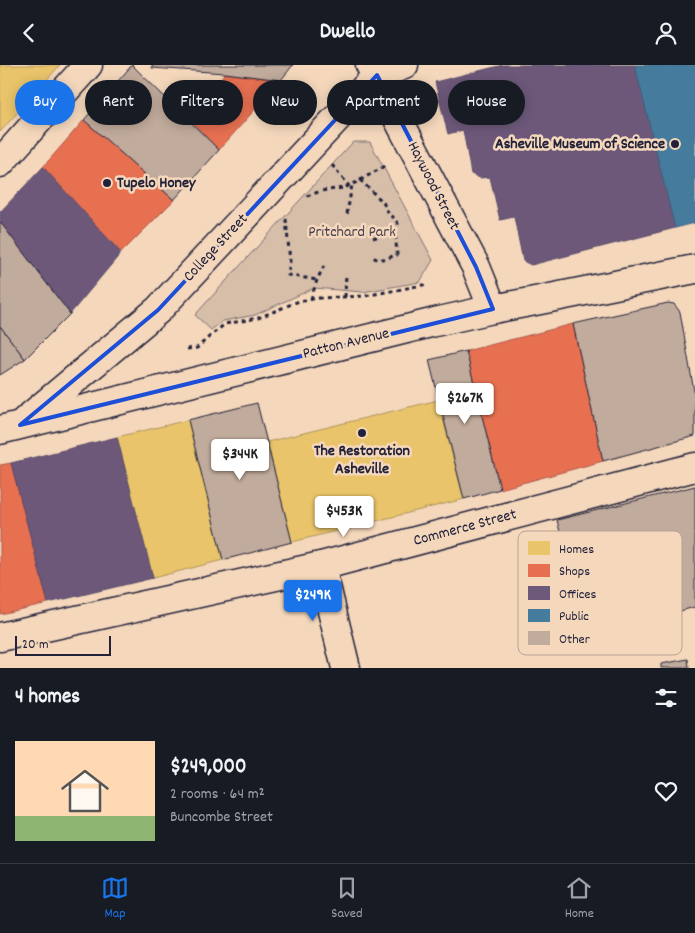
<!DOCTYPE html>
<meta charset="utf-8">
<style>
:root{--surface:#171b24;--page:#20242c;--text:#f1f3f6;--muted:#9ea1a6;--line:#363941;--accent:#1a73e8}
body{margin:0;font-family:Dekko,sans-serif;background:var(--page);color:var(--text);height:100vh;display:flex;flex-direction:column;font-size:19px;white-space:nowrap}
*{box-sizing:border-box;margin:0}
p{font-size:16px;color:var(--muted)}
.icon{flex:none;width:28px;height:28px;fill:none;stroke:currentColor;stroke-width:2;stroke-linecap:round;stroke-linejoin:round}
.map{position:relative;height:603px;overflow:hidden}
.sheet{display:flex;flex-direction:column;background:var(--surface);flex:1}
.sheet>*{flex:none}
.top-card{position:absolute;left:15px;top:15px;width:665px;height:45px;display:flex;gap:10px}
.scale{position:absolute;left:15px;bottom:12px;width:96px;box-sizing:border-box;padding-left:5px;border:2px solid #22223b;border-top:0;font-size:14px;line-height:18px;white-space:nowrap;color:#22223b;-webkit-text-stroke:4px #f5d8bc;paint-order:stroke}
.price{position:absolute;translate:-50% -42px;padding:0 11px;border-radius:5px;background:#fff;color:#222;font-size:16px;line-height:32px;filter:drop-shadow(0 1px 2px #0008)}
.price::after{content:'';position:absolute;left:50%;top:30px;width:15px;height:11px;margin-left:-8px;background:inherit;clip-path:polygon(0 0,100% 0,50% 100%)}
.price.current{background:var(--accent);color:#fff}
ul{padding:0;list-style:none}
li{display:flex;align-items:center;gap:15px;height:125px;padding:0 15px}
li span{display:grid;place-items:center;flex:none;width:140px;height:100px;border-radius:0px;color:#555}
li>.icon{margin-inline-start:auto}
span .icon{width:60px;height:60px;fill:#fffc;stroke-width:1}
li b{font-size:21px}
h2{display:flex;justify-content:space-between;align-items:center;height:60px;padding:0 15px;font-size:21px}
.chip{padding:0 18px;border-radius:22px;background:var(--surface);box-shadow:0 2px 12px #0003;font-size:18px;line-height:45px}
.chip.current{background:var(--accent);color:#fff}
header{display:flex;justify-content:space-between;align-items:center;height:65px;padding:0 15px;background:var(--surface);font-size:22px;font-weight:800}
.dock{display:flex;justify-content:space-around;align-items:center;height:70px;border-top:1px solid var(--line);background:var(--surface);font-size:14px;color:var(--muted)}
.dock a{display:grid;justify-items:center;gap:2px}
.dock .current{color:var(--accent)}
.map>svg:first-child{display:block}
.green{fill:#d6bea9;stroke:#7c7072}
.homes{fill:#e9c46a;stroke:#ad935c}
.shops{fill:#e76f51;stroke:#ac584a}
.offices{fill:#6d597a;stroke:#564867}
.public{fill:#457b9d;stroke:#3a6080}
.building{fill:#c1ab9c;stroke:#22223b}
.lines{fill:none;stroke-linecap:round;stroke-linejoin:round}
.minor-casing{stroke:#22223b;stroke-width:31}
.major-casing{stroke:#22223b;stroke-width:31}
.path{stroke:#22223b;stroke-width:3;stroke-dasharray:4 4;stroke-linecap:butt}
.minor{stroke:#f5d8bc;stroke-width:28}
.major{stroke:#f5d8bc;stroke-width:28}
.marked{fill:none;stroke:#1d4ed8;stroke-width:4;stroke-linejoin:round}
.poi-dot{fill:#22223b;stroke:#f5d8bc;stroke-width:2}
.labels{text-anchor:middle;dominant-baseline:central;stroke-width:5;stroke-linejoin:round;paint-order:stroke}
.poi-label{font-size:16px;font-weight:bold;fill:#22223b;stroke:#f5d8bc;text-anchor:end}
.street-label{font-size:16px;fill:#22223b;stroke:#f5d8bc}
.park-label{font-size:16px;fill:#464151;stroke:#f5d8bc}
.key{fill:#f5d8bc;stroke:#b6a195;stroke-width:1}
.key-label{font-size:14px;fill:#22223b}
</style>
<header><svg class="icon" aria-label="back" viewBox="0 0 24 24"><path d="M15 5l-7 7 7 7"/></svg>Dwello<svg class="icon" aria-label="person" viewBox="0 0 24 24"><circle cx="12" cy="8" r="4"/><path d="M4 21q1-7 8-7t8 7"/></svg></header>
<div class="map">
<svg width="695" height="603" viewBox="0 0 695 603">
<rect width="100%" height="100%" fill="#f5d8bc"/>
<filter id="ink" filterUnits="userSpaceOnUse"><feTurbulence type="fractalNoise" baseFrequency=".02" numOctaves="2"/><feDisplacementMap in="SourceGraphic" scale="10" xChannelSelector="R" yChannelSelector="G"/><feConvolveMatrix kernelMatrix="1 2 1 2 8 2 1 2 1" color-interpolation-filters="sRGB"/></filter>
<g filter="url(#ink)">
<!-- green -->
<path class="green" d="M353,77H370L433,195L420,217L363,227L314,223L255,250L223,256L211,265L195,250Z"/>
<!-- homes -->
<g class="homes">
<path d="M0,0H60L0,67Z"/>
<path d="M438,335L464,434L292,477L267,377Z"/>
<path d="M188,355L223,495L153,513L117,372Z"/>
</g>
<!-- shops -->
<g class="shops">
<path d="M225,8L281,15L219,85L187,52Z"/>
<path d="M84,55L174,135L121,188L43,102Z"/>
<path d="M573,259L603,396L500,424L466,286Z"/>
<path d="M11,398L48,538L0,549V400Z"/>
</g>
<!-- offices -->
<g class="offices">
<path d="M503,0H635L675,163L531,200L523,196L514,152L500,155L490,112L480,113L471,109L463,65L448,69L435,17Z"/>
<path d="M43,102L121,188L70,249L0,157V147Z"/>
<path d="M117,372L153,513L48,538L11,398Z"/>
</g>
<!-- public -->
<path class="public" d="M635,0H695V158L675,163Z"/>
<!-- building -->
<g class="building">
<path d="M132,0L219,85L174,135L84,55Z"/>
<path d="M152,0H293L281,15L225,8L152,3Z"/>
<path d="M0,157L70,249L25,294L0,261Z"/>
<path d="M668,238L674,239L680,247L695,332V371L603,396L573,259Z"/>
<path d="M0,261L25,294L0,310Z"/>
<path d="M466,286L500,424L464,434L429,295Z"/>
<path d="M257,338L292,477L223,495L188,355Z"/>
<path d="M695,421V542L586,571L557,455Z"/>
<path d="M688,594L689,603H661V599Z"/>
</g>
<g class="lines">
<defs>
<g id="minor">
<path d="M370,0L377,10L397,52L476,202L493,244"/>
<path d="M0,98L88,0"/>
<path d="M321,501L346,603"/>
<path d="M0,572L321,501L695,402"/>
</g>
<g id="major">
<path d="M25,356L158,245L377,10L404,0"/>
<path d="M0,365L435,257L493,244L530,237L695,204"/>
</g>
</defs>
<!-- minor casing -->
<use href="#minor" class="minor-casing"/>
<!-- major casing -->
<use href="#major" class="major-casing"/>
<!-- path -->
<g class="path">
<path d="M332,100L349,121"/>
<path d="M360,115L383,137L389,150L395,153L398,159L395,164L397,190L379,195L370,191"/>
<path d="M307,131L321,126L344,123L355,118L385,101"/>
<path d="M347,149L352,120"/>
<path d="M286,154L290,197L288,210L317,215"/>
<path d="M373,173L395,166"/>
<path d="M345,232L346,208"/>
<path d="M311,234L317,215L324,201"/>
<path d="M187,284L197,283L210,271L225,259L258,253L299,236L319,233L365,231L428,219"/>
</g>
<!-- minor -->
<use href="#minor" class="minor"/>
<!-- major -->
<use href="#major" class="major"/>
</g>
</g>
<!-- marked area -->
<path class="marked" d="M377,10L476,202L493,244L20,360L158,245Z"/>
<!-- markers -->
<g class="poi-dot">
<circle cx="675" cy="79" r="5"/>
<circle cx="107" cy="118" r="5"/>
<circle cx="362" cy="368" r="5"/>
</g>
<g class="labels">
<!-- poi labels -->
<g class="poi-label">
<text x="665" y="79">Asheville Museum of Science</text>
<text x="117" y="118" text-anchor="start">Tupelo Honey</text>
<text x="362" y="386" text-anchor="middle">The Restoration<tspan x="362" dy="18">Asheville</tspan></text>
</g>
<!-- street labels -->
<g class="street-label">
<text transform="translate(433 121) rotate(63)">Haywood Street</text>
<text transform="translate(216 183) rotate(-47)">College Street</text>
<text transform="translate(346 279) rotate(-14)">Patton Avenue</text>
<text transform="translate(465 463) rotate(-15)">Commerce Street</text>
</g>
<!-- park labels -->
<g class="park-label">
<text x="352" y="167">Pritchard Park</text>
</g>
</g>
<!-- legend -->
<rect x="518" y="466" width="164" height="124" rx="8" class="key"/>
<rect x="528" y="476" width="22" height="14" fill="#e9c46a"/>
<rect x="528" y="499" width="22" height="13" fill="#e76f51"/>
<rect x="528" y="521" width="22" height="14" fill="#6d597a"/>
<rect x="528" y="544" width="22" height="13" fill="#457b9d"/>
<rect x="528" y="566" width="22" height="14" fill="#c1ab9c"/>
<g class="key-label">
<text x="559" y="488">Homes</text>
<text x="559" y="510">Shops</text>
<text x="559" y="533">Offices</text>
<text x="559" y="555">Public</text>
<text x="559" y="578">Other</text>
</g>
</svg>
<div class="scale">20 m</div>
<b class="price" style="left:465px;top:360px">$267K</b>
<b class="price" style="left:240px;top:416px">$344K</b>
<b class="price" style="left:344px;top:473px">$453K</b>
<b class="price current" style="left:313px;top:557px">$249K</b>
<div class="top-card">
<a class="chip current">Buy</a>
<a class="chip">Rent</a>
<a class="chip">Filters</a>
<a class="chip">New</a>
<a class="chip">Apartment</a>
<a class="chip">House</a>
</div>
</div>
<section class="sheet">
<h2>4 homes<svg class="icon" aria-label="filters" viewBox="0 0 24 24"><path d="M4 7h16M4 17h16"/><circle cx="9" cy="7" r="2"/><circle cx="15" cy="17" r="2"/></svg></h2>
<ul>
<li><span style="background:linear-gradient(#ffd9b3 75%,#8fb573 0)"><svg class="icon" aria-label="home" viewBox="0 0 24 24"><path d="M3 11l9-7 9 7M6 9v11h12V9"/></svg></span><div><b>$249,000</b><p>2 rooms · 64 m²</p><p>Buncombe Street</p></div><svg class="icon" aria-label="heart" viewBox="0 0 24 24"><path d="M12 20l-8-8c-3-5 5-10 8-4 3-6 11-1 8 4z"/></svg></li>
</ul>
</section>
<nav class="dock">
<a class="current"><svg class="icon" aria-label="map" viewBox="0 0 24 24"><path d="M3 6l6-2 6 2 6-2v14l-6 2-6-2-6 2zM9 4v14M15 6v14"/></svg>Map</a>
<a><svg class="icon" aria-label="saved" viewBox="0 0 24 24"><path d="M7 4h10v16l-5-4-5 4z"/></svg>Saved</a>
<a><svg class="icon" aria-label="home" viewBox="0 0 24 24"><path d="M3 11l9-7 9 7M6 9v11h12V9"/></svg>Home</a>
</nav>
